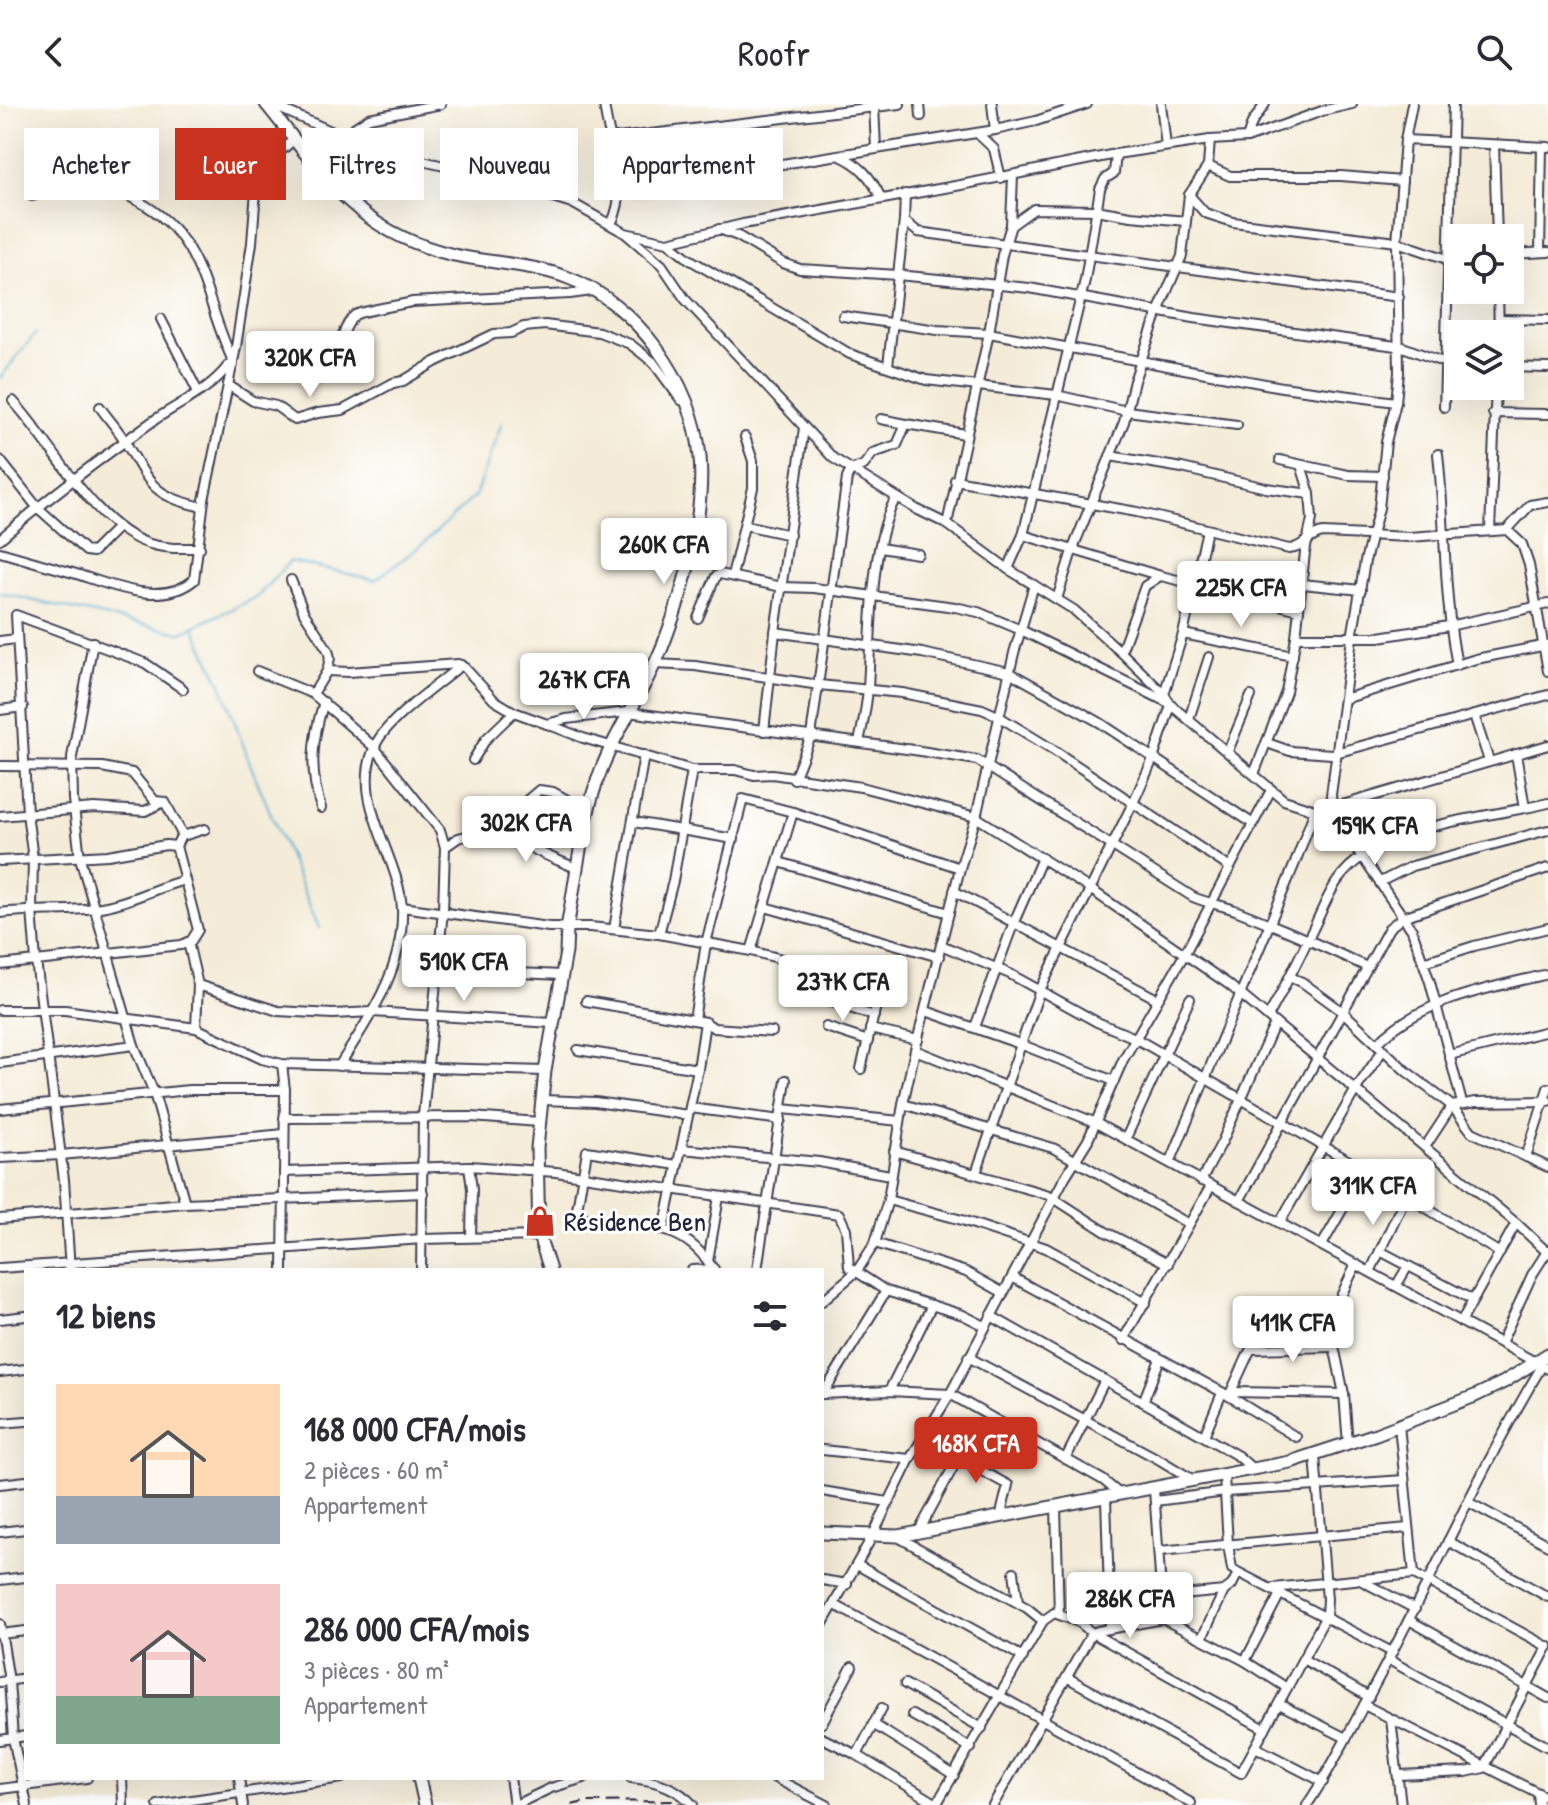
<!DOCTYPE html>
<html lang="fr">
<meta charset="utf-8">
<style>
:root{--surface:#fff;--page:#f2f2f3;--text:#2b2b33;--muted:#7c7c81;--accent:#c8321e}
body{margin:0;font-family:"Patrick Hand",sans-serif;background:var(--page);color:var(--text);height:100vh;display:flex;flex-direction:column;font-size:30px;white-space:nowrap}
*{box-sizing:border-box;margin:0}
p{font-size:26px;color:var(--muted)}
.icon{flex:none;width:44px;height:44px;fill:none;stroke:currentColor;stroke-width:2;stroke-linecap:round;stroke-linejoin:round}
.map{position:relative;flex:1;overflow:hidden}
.side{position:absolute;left:24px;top:1164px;width:800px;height:512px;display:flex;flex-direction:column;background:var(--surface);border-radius:0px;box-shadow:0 8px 32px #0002}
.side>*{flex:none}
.guide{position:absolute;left:24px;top:24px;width:800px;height:72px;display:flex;gap:16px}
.buttons{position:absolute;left:1444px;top:120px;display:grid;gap:16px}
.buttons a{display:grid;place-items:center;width:80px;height:80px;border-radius:0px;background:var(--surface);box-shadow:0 8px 32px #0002;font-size:40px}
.price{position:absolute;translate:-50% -68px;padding:0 18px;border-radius:8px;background:#fff;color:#222;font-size:26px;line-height:52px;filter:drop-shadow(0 2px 4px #0008)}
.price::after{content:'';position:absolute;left:50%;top:48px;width:24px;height:18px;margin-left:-12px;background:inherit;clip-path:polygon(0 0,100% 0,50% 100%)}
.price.selected{background:var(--accent);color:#fff}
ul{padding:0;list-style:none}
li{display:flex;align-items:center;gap:24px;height:200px;padding:0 32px}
li span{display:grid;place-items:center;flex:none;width:224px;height:160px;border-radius:0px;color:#555}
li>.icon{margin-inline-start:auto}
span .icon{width:96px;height:96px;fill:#fffc;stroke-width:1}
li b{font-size:34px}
h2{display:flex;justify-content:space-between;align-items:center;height:96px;padding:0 32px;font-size:34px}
.tag{padding:0 28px;border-radius:0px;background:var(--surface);box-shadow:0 8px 32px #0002;font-size:28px;line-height:72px}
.tag.selected{background:var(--accent);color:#fff}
header{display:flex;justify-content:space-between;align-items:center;height:104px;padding:0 32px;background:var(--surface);font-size:36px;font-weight:600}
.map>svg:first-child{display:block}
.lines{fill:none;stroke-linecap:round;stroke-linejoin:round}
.stream{stroke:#52aacf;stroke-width:2}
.street-casing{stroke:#424053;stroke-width:12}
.secondary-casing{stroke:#424053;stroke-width:15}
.street{stroke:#fff;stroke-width:8}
.secondary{stroke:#fff;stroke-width:11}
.rail{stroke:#22223b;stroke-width:2;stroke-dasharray:12 6;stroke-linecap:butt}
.labels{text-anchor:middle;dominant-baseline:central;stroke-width:6;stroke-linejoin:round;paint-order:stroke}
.poi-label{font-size:28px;fill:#22223b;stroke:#fff;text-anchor:start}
</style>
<header><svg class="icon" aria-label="back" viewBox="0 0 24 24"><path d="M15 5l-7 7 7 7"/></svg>Roofr<svg class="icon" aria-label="search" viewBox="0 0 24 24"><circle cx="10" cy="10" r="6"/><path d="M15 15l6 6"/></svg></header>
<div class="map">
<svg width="1548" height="1701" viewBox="0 0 1548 1701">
<rect width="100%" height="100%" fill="#fff"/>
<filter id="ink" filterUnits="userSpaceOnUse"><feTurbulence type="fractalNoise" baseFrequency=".0125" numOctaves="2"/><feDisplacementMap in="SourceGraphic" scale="16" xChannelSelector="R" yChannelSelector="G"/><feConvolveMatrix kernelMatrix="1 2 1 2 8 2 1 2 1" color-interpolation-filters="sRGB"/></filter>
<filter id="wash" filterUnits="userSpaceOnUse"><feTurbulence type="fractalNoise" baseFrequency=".006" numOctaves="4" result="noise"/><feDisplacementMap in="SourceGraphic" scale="32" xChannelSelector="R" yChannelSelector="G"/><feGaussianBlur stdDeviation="1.8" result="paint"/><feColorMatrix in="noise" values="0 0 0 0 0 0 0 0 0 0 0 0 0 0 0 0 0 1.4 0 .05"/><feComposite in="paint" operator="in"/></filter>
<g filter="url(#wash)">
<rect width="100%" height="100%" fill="#f4ecd8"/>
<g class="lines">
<!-- stream -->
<g class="stream">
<path d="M0,274L36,229"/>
<path d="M0,489L180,529L257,493L290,457L375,476L423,440L475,392L502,318"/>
<path d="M194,523L221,580L252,665L319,824"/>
</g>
</g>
</g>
<g filter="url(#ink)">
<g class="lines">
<defs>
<g id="street">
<path d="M270,0L371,45L470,68L572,99L625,129L668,138L689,155L850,250L926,276L1056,291L1127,307L1237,321"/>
<path d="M604,0C608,39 631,84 611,120"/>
<path d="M920,0L921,12"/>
<path d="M992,0L995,26"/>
<path d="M1161,0L1166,42"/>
<path d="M874,1L876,45"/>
<path d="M977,29L994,45L1001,74"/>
<path d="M348,34L355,23L369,14L441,0"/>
<path d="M1247,34L1252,19L1265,0"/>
<path d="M609,35L900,0"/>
<path d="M1405,36L1412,0"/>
<path d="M1494,41L1497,134"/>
<path d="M838,51C860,60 871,73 881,94"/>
<path d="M1208,62L1230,72H1341L1402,77"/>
<path d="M619,87L668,75L738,67L995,26L1036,17L1087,0"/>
<path d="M1189,91L1205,109L1233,118L1397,138L1447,155"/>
<path d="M32,92C79,77 92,73 138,97C206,133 203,195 233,257"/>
<path d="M904,117L918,128L1399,193"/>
<path d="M1012,121L1034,105L1096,106L1131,112L1186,117"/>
<path d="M719,125L738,132L783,159L800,165L898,171L1029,184L1194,214L1403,243L1440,257L1458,259"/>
<path d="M625,129L662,161L685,195L833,354L916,405L947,420L1008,465L1074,506L1121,548L1164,590L1171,601L1284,696L1315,706L1332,704L1548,641"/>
<path d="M668,138L743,120L961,81L1116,50L1210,36L1247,34L1322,7L1352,0"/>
<path d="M1540,148L1542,43"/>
<path d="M1510,150L1548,148"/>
<path d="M1498,186L1499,230"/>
<path d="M843,212L937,226L989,229L1282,283L1396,298"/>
<path d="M161,215L198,288"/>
<path d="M1500,215L1548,216"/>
<path d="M339,239C344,230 347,217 355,211C360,207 401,201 412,198L570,190L592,187"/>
<path d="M888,262L904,117L905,90"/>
<path d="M1510,263L1548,264"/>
<path d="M228,281L253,297L276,302L295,316L318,309L343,306L393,279L403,277L435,258L494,230L511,229L524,223L545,221L599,228L630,240L653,258L681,296"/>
<path d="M13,297C51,338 96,425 150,440C166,445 183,444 200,444"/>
<path d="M100,303C108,315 119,326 126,339C150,380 153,393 203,403"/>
<path d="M1444,303L1453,0"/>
<path d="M1493,309L1548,310"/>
<path d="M906,320L965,330"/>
<path d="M1438,350C1446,421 1443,491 1457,561"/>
<path d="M1110,352L1182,364L1266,384L1310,390"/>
<path d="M0,356L37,403L86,447L93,448L117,424"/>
<path d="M1280,356L1348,371L1383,372"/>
<path d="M955,376L1137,408L1289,445C1302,445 1309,431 1323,429L1409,433L1507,426L1522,440L1529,461L1548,567"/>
<path d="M947,420L989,229L1002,151L1011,121L1013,71"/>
<path d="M745,421L790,431"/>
<path d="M1507,426L1530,401L1548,398"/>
<path d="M1490,427L1496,282"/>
<path d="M1023,431L1161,472L1299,506"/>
<path d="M0,435C49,393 101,354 153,317C179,299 209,287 228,262L233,261"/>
<path d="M880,444L918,450"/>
<path d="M0,448C24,455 49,462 73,469C110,480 160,504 194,476L204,396L236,243L252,139L256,86L266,61L294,35"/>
<path d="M1008,465L1023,431L1041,358L1085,176L1100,85L1105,75L1114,69L1116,50"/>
<path d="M732,472L753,384V357L745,333"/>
<path d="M291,476L304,509L328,546L330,554L327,567L313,590"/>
<path d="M1302,480L1361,486"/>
<path d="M1057,495L1072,447L1124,318L1134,277L1158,208L1182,152L1189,91L1208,62L1210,36"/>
<path d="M698,514L716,472L720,470L782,483L814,484L955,503L978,508L1021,526L1167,598"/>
<path d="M775,528L922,549L1009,568L1099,618L1252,719"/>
<path d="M1183,530L1293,552"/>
<path d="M1296,533H1379L1449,522L1548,500"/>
<path d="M0,537L16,535"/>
<path d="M93,538L72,653L73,695L80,754L134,941L154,989L185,1099"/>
<path d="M1121,548L1145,482L1160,472"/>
<path d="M655,560L695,562L819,581L902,589L982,605L998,612L1052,645L1229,763"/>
<path d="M257,567L313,590L374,643L440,726L445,743L443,807L423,1012L421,1166"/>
<path d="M327,567L349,568L458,560L465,564L494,596L514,608L547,620L566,615L628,608L914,646L977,656L1193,793C1209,800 1224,801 1240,808C1284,825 1325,843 1367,863"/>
<path d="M1164,590L1183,530L1207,426"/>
<path d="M1344,595L1476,555L1547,541"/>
<path d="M0,606L23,603"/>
<path d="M1474,611L1489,657"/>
<path d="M1189,615L1209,553"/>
<path d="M547,620L583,634L692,666H735L754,671L772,670L861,683L976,713L1090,785L1228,880L1516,1119L1548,1149"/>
<path d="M764,627L775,528L804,324"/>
<path d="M859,638C863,620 867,601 868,583C872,524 869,445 896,393"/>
<path d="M1267,639L1290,647L1332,650L1548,591"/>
<path d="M1228,647L1251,592"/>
<path d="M1516,650L1525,704"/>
<path d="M473,656L486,635L514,608"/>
<path d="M0,662L102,663L132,669L155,697L165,698L182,730"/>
<path d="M1254,670L1286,588L1296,533L1305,448L1312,415L1310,390L1301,361"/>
<path d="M794,675L811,632L847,374L851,366L864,361L873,349L897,341L906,320L881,315"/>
<path d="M321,704C309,667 312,634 324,598"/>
<path d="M793,708L960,764"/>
<path d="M0,712L94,704L145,707L164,698"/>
<path d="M502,718C521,745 550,752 578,765"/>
<path d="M634,718L734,735"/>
<path d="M445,743L458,734L493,725L539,686L553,688L589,708"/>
<path d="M0,757L108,751L166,741L176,742L182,730L186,731L205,725"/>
<path d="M779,758L949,809"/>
<path d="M1380,778L1412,762L1548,726"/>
<path d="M954,787L1157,895"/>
<path d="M402,803L549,823H590L659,830L751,847L809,862"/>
<path d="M765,803L939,853"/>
<path d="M0,809C31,805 64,808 95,804C127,800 154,784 185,776"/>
<path d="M614,825L644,651"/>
<path d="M659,830L673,777L692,666"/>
<path d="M188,838L198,881L196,924"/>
<path d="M941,841L1010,870L1097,918L1135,934L1344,1054L1500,1149"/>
<path d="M1424,858L1474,842L1548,824"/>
<path d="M0,861L181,841L191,837L198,826L176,742"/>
<path d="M437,865L561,871"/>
<path d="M1290,873L1302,878L1343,908L1406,967L1452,1002L1472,1028L1548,1063"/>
<path d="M198,881L278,907L333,910L372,908L553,919"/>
<path d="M823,895L874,912"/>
<path d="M586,897L705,918L714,924L772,928"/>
<path d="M0,906H65L196,924L262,955L282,960L545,967"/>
<path d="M926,907L1020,940L1114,977"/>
<path d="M1268,913C1284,884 1299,855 1313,825C1321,809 1328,790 1338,776C1379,719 1485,715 1548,699"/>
<path d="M694,916L706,839L743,695L793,708L751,847"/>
<path d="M826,923L868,937"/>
<path d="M975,923L1014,818L1042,754"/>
<path d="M870,925L918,936"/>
<path d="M1377,940C1419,895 1491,884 1548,870"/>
<path d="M578,946L698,965"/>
<path d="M915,946L1094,1018L1548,1265"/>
<path d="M1449,951L1548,927"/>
<path d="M0,959L134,941"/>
<path d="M282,960L285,986L283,1166"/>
<path d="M339,962C370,913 404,865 402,805C399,749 348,696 376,640C388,615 438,581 461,561"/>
<path d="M861,965L879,889"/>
<path d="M543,996L595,998L688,1011"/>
<path d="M1462,999L1430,878L1412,826L1343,725L1332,704L1331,691L1352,534L1365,457L1379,404L1386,338L1396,298L1399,269L1397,138L1405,36L1548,43"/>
<path d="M903,1000L1053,1044L1189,1120"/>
<path d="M690,1004L781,1016"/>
<path d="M0,1005L189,986H285"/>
<path d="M783,1005L900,1017"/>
<path d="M284,1014L471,1013L539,1018"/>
<path d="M1126,1034L1190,895"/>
<path d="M1425,1043L1452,1002L1476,998L1548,997"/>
<path d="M682,1045L819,1058L890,1071"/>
<path d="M894,1047L1049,1091L1106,1128L1168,1160"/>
<path d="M1526,1053L1548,984"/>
<path d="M0,1054L61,1051L284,1030"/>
<path d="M1170,1059L1295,759L1315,706"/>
<path d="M677,1061L587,1047L576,1111C630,1132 675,1105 714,1166"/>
<path d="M469,1062L472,1085L471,1133"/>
<path d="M284,1068L469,1062L556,1068L839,1110L846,1125L849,1163L886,1187L963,1211L985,1222"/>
<path d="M976,1069L1040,886L1133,699L1153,655L1171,601"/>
<path d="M1201,1077L1222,1038L1275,919"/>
<path d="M888,1096L962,1116L1046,1144L1146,1199"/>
<path d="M1239,1097L1389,824L1403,813L1548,764"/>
<path d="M0,1115L185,1099L423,1089"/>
<path d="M1280,1118L1356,985L1383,946"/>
<path d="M664,1125L698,965L705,918"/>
<path d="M875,1139L966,1168L1002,1188"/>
<path d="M1322,1141L1365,1066"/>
<path d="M1380,1147L1473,1196"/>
<path d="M708,1157L719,1093"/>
<path d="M0,1164L423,1135L539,1132"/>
<path d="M70,1166L64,1076L36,857L32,806L33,755L27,709L16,511L145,559L183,585"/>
<path d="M692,1166L714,1165"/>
<path d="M757,1166L786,976"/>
<path d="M1370,1168L1406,1092"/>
<path d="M1012,1173L1229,1292L1296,1333"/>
<path d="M1396,1182L1408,1162"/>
<path d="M822,1197L857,1167L875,1139L888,1096L903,1000L915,946L960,764L976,713L1014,549L1034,481"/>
<path d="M991,1212L1191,1325L1238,1352L1254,1366"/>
<path d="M0,1215L26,1212"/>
<path d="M1461,1218L1516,1119"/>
<path d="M1123,1236L1211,1082"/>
<path d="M1501,1239L1532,1171L1548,1146"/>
<path d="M1253,1245L1332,1243"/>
<path d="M968,1253L1160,1356L1195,1377"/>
<path d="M0,1268L26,1265"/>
<path d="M889,1287L932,1201"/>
<path d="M1232,1288L1344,1290"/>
<path d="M822,1290L889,1287L950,1290L1103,1376L1121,1391"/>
<path d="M823,1290L886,1187"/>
<path d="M1229,1292L1259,1227"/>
<path d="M1143,1298L1160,1255"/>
<path d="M0,1319L26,1317"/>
<path d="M1399,1321L1414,1470"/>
<path d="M1204,1332L1222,1289"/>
<path d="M1348,1340L1344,1290L1329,1218L1356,1160"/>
<path d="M822,1346L910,1355"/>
<path d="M1066,1354L1105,1276"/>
<path d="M1224,1372L1228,1440L1232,1465L1392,1548"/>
<path d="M0,1380L26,1377"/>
<path d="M1154,1385L1163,1515"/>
<path d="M822,1387L888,1398"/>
<path d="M1106,1394L1110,1523"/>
<path d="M1155,1397L1226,1388L1404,1376"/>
<path d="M1468,1398L1548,1441"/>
<path d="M1056,1403L1059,1510"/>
<path d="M0,1428L26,1425"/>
<path d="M918,1429L958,1354L1008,1381L1000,1414"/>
<path d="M898,1433L1027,1504L1043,1517"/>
<path d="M1448,1437L1548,1493"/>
<path d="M1159,1447L1408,1424"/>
<path d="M857,1461L1023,1553"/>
<path d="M1014,1468L1018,1498"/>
<path d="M0,1476L26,1473"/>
<path d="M822,1476L847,1480"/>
<path d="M1360,1476L1415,1505"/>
<path d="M1273,1484L1414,1470L1548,1543"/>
<path d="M1162,1493L1224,1487L1232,1481L1238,1469"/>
<path d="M835,1501C955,1566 1072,1632 1191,1699"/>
<path d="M1409,1516L1548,1594"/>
<path d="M0,1520L9,1577L13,1634L27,1701"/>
<path d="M822,1521L872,1433L910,1355L950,1290L1065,1073L1088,1036L1123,956L1184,851L1271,686"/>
<path d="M0,1530L26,1527"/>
<path d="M1202,1534L1224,1487"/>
<path d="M1303,1555L1369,1593"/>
<path d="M1389,1556L1548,1643"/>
<path d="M1245,1557L1281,1488"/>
<path d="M1068,1574L1241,1669L1326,1512L1327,1495L1315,1352"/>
<path d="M0,1578L26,1574"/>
<path d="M905,1580L982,1624"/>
<path d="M1279,1600L1346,1634"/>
<path d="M1364,1601L1548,1694"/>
<path d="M912,1611L971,1644"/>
<path d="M1391,1615L1401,1701"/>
<path d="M822,1619L852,1563"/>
<path d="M873,1620L954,1671"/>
<path d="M822,1634L857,1651L937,1700"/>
<path d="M0,1636L26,1632"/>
<path d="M1255,1643L1323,1678"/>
<path d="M857,1651L882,1604"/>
<path d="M1398,1671L1466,1668L1484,1664L1548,1542"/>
<path d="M122,1674L123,1701"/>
<path d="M239,1674L243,1701"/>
<path d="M510,1674L514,1701"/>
<path d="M631,1674C654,1676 678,1684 693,1701"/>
<path d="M775,1674L827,1701"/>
<path d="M0,1685L87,1674"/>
<path d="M1538,1689L1539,1701"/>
<path d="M158,1701L342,1674"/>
<path d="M515,1701L551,1684L584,1674"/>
<path d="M936,1701L1043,1517L1054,1509L1079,1518L1092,1529L1265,1625"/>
<path d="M993,1701L1092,1529L1098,1527L1163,1515L1245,1557L1287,1584"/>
<path d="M1307,1701C1329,1669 1346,1634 1364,1601C1426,1489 1476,1371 1542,1262"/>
</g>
<g id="secondary">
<path d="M266,0C324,71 357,129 454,151C491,159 530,160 566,173C636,198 694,279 700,353C705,409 685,484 665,536C647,585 614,627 597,677C581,723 576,776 567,824L566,848L545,967L537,1044L539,1132L550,1166"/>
<path d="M822,1429L898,1432L1290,1358L1376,1330L1475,1292L1504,1278L1548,1250"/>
<path d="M419,1674L425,1701"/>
</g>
</defs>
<!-- street casing -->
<use href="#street" class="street-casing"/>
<!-- secondary casing -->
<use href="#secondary" class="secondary-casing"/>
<!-- street -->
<use href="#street" class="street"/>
<!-- secondary -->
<use href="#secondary" class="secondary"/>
<!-- rail -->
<path class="rail" d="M571,1701L585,1698L673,1697L684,1701"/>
</g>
</g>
<!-- icons -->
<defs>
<symbol id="shop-bare" viewBox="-9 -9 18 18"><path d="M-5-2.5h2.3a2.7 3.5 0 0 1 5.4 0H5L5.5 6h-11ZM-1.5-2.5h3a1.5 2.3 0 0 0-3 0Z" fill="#c8321e" stroke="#fff" stroke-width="2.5" paint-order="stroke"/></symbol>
</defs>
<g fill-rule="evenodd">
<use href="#shop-bare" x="518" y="1095" width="44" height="44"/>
</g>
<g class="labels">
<!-- poi labels -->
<g class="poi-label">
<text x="564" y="1117">Résidence Ben</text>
</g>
</g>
</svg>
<div class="buttons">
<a><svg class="icon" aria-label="locate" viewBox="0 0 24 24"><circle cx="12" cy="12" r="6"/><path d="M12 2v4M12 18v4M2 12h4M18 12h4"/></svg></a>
<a><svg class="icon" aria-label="layers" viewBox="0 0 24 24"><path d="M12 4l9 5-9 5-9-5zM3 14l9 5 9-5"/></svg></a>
</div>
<b class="price" style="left:310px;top:295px">320K CFA</b>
<b class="price" style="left:664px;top:482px">260K CFA</b>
<b class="price" style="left:1241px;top:525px">225K CFA</b>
<b class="price" style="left:584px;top:617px">267K CFA</b>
<b class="price" style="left:526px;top:760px">302K CFA</b>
<b class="price" style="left:1375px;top:763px">159K CFA</b>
<b class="price" style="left:464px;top:899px">510K CFA</b>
<b class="price" style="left:843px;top:919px">237K CFA</b>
<b class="price" style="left:1373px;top:1123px">311K CFA</b>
<b class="price" style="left:1293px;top:1260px">411K CFA</b>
<b class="price selected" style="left:976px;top:1381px">168K CFA</b>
<b class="price" style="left:1130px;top:1536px">286K CFA</b>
<div class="guide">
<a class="tag">Acheter</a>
<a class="tag selected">Louer</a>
<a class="tag">Filtres</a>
<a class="tag">Nouveau</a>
<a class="tag">Appartement</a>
</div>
<section class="side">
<h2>12 biens<svg class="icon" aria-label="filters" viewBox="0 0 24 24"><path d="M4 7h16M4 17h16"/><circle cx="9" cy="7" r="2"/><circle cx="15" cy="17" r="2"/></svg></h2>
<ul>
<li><span style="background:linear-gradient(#ffd9b3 70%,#9aa5b1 0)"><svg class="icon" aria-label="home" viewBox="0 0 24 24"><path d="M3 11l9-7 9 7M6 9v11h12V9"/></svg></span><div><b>168 000 CFA/mois</b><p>2 pièces · 60 m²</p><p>Appartement</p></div></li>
<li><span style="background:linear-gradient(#f6c9c9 70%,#7fa58c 0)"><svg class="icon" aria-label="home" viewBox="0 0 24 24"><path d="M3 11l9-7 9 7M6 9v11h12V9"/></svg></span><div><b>286 000 CFA/mois</b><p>3 pièces · 80 m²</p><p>Appartement</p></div></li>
</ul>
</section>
</div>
